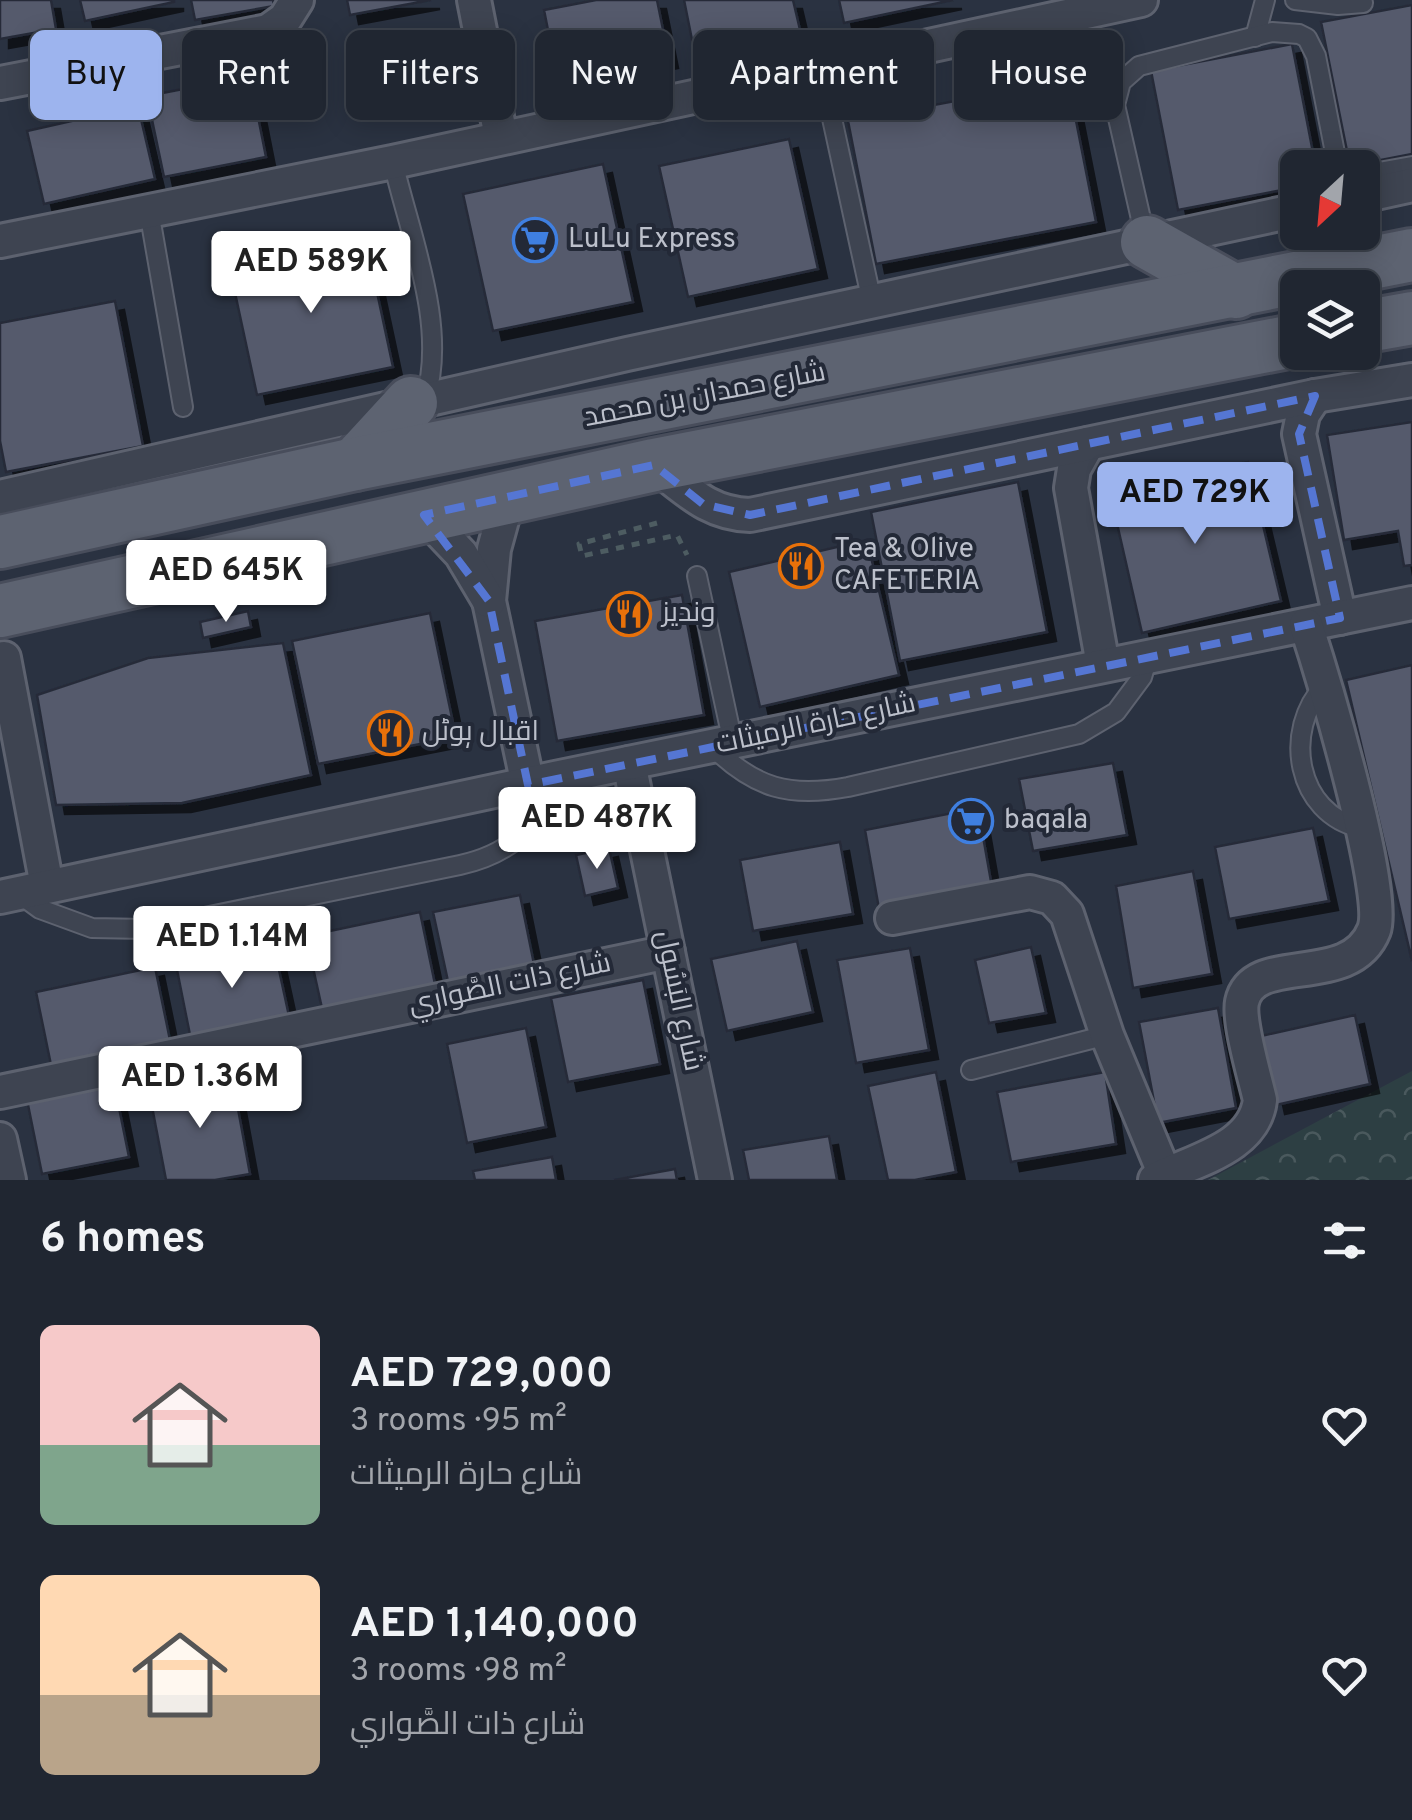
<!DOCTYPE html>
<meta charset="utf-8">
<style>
:root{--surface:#202631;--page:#2d323d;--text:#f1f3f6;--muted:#a2a5ab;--line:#3d434d;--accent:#9db4ee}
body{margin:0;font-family:Overpass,Cairo,sans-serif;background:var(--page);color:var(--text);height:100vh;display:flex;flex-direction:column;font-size:38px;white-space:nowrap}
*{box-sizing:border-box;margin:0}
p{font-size:32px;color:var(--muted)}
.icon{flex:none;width:55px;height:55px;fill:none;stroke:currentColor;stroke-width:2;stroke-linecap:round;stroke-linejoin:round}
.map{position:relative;height:1180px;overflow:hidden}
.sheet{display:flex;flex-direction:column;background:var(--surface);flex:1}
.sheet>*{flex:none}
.banner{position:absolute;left:30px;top:30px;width:1352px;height:90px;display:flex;gap:20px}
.needle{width:65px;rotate:206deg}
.buttons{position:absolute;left:1280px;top:150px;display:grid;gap:20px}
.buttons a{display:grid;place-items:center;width:100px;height:100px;border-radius:15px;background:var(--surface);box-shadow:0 5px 25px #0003,0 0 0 2px var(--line);font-size:50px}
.price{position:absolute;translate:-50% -85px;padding:0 22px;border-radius:10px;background:#fff;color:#222;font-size:32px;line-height:65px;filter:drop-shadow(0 2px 5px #0008)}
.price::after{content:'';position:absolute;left:50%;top:60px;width:30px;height:22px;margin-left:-15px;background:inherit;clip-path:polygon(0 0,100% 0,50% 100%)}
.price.on{background:var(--accent);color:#111}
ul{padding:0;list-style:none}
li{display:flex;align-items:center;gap:30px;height:250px;padding:0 40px}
li span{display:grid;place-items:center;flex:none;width:280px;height:200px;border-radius:15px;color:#555}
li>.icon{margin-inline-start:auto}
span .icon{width:120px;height:120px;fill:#fffc;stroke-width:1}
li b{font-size:42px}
h2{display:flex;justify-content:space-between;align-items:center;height:120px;padding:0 40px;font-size:42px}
.tag{padding:0 35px;border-radius:15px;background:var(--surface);box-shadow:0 5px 25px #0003,0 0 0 2px var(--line);font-size:35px;line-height:90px}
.tag.on{background:var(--accent);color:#111}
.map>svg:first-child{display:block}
.park{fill:url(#park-crowns)}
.building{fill:#545a6c;stroke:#252b39;stroke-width:2.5;filter:url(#shadow)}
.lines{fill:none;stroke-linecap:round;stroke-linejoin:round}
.service-casing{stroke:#5d626f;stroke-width:22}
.minor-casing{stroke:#5d626f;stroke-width:38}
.primary-casing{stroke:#484d5b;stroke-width:58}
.path{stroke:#4d5c61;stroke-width:5;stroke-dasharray:8 8;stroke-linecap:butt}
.service{stroke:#3e4451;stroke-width:18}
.minor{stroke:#3e4451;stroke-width:32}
.primary{stroke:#5d6371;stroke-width:52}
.marked{fill:none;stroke:#5576d3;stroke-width:8;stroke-dasharray:20 12;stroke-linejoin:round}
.labels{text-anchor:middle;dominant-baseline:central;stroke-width:8;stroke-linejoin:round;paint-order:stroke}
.poi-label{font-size:28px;fill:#bcc0cb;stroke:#232937;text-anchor:start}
.street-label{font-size:28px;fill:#bcc0cb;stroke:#232937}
</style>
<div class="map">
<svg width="1412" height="1180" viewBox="0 0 1412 1180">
<defs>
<pattern id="park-crowns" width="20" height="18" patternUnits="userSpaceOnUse" patternTransform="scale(2.5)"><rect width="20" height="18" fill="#2d3f43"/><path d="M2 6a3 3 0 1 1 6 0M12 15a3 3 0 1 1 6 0" fill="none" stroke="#4a595d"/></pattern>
<filter id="shadow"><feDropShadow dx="9" dy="9" stdDeviation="0" flood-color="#0009"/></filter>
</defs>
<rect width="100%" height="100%" fill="#2a3241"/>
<!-- park -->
<path class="park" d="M1412,1071V1180H1208Z"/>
<!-- building -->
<g class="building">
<path d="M0,0H51L56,29L0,39Z"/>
<path d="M80,0H174V2L85,21Z"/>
<path d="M191,0H273L274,6L195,20Z"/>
<path d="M347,0H431L350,15Z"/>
<path d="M596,0H657L669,59L558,81L544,10Z"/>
<path d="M684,0H793L801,34L695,55Z"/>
<path d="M839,0H953L844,23Z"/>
<path d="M1412,5V154L1350,166L1321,22Z"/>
<path d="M1292,44L1316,168H1298V187L1178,210L1151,71Z"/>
<path d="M250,76L266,157L164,177L147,96Z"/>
<path d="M1068,80L1096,222L876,264L848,121Z"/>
<path d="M138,106L155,179L44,204L27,131Z"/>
<path d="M789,139L818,269L688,297L659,166Z"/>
<path d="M603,164L633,302L493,331L463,194Z"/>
<path d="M365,236L393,367L257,395L229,265Z"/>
<path d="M115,301L143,446L6,472L0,441V323Z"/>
<path d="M1412,422V565L1404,566L1398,531L1344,540L1327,435Z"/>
<path d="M1248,462L1281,601L1142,633L1110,493Z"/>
<path d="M1018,482L1047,632L900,661L871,512Z"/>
<path d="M867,540L899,675L760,707L729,572Z"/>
<path d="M682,595L704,715L557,741L535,621Z"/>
<path d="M248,611L251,627L203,638L200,622Z"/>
<path d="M430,613L456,737L318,764L292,641Z"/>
<path d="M283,643L311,775L182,803L56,805L37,695L148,658Z"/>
<path d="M1412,665V961L1346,680Z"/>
<path d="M1113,763L1127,835L1033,851L1019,779Z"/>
<path d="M978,808L992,887L879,909L865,830Z"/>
<path d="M1313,828L1329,901L1229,919L1215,847Z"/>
<path d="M840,842L853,914L753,931L740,860Z"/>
<path d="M609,848L618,888L585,896L576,855Z"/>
<path d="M1193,871L1212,974L1133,988L1116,886Z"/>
<path d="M520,895L535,969L449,986L433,912Z"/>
<path d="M420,912L436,989L323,1013L306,936Z"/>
<path d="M797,941L813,1012L727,1031L711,959Z"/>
<path d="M266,947L276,956L289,1016L190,1035L176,965Z"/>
<path d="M1031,947L1046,1013L989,1023L975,960Z"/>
<path d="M910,948L929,1050L856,1063L837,960Z"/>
<path d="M155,967L170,1040L51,1065L36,992Z"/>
<path d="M643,980L660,1064L568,1082L551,998Z"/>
<path d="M1218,1008L1236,1108L1158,1123L1139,1022Z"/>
<path d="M1355,1015L1370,1084L1276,1105L1261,1036Z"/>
<path d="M526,1028L546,1127L467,1143L447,1044Z"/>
<path d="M936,1072L956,1172L915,1180H888L868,1086Z"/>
<path d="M1105,1072L1116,1144L1011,1162L997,1092Z"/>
<path d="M232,1076L250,1174L215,1180H166L149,1091Z"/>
<path d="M114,1083L129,1157L42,1174L27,1100Z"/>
<path d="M829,1136L837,1180H749L743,1150Z"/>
<path d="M552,1157L556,1180H475L473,1171Z"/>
<path d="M675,1169L677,1180H614Z"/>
</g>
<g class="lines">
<defs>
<g id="service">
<path d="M1295,0L1338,5L1363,3"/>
<path d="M1255,37L1265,0"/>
<path d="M821,68L872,302"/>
<path d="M393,162C410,236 448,326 425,400"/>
<path d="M1373,173L1412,166"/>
<path d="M149,211L183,407"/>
<path d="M1146,241L1115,105L1121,82L1139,66L1272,32L1299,34L1307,38L1316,56L1338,168"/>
<path d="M697,576L733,743"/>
<path d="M1325,685C1282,730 1296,814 1361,828"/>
<path d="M713,747C755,788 789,798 848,787L1079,734L1116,712L1142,677L1148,657"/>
<path d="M18,893L40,909L92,928L146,929L460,865C510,854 540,827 555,778"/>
<path d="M971,1070L1107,1035"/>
</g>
<g id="minor">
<path d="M474,0L501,137"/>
<path d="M0,83L268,31L285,19L297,0"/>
<path d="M1362,196L1412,185"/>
<path d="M0,241L393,162L1141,0"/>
<path d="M1315,396L1303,414L1299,434L1340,618"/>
<path d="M1088,444L1074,469L1071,488L1103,665"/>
<path d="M654,465C686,489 708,514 750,515L1315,396L1412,380"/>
<path d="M0,497L627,354L1298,210"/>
<path d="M508,498L494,549L489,601L528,785"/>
<path d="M424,515L461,554L489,601"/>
<path d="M4,658L47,886"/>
<path d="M629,763L715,1180"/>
<path d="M0,897L555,778L1412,603"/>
<path d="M892,918L1030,892L1052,898L1067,914L1107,1035L1165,1175"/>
<path d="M0,1092L668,952"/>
<path d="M0,1139L9,1180"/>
<path d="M1155,1180C1193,1160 1254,1149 1260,1100C1255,1078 1238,1021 1242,1002C1253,950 1350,991 1374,930C1388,893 1322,674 1306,625"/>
</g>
<g id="primary">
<path d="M1147,242L1236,292"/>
<path d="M1362,327L1412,318"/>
<path d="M355,464L411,403"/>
<path d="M0,542L355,464L1412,255"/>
<path d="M0,611L654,465L1298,340"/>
</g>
</defs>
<!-- service casing -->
<use href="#service" class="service-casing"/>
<!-- minor casing -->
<use href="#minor" class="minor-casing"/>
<!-- primary casing -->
<use href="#primary" class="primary-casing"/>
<!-- path -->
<path class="path" d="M657,523L579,544L582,556L677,535L687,555"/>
<!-- service -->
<use href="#service" class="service"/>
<!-- minor -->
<use href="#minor" class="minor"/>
<!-- primary -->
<use href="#primary" class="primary"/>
</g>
<!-- marked area -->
<path class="marked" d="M1315,396L1299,434L1340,618L528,785L489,601L424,515L654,465L703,504L750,515Z"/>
<!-- icons -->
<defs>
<symbol id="supermarket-ring" viewBox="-11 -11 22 22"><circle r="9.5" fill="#232937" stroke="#3f7fe0" stroke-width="1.5"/><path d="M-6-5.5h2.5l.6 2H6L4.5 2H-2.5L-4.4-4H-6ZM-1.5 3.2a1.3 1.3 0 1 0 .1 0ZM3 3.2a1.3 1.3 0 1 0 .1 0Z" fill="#3f7fe0"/></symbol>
<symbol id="restaurant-ring" viewBox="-11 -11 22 22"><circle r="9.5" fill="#232937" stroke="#e8710a" stroke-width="1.5"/><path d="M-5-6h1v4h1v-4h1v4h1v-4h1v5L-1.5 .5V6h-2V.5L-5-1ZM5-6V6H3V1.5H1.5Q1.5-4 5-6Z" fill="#e8710a"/></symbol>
</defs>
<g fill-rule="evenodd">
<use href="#supermarket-ring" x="510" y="215" width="50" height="50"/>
<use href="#restaurant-ring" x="776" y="541" width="50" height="50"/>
<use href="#restaurant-ring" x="604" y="589" width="50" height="50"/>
<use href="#restaurant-ring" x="365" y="708" width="50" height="50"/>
<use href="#supermarket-ring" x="946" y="796" width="50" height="50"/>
</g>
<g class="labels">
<!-- poi labels -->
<g class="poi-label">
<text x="568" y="240">LuLu Express</text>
<text x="834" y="550">Tea &amp; Olive<tspan x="834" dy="32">CAFETERIA</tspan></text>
<text x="662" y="614">ونديز</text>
<text x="422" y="733">اقبال ہوٹل</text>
<text x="1004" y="821">baqala</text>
</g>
<!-- street labels -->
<g class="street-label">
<text transform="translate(705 396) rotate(-11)">شارع حمدان بن محمد</text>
<text transform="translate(816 725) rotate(-12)">شارع حارة الرميثات</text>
<text transform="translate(510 985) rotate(-12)">شارع ذات الصَّواري</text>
<text transform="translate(678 1001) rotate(78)">شارع البَسُول</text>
</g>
</g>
</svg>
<div class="buttons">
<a><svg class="needle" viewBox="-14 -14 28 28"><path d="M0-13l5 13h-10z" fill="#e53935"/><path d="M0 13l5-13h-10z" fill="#a2a5ab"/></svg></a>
<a><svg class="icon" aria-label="layers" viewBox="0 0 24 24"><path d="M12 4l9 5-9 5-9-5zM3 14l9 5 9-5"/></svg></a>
</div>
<b class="price" style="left:311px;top:316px">AED 589K</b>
<b class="price on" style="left:1195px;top:547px">AED 729K</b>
<b class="price" style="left:226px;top:625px">AED 645K</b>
<b class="price" style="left:597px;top:872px">AED 487K</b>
<b class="price" style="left:232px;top:991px">AED 1.14M</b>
<b class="price" style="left:200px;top:1131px">AED 1.36M</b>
<div class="banner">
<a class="tag on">Buy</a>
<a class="tag">Rent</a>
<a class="tag">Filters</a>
<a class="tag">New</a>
<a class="tag">Apartment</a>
<a class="tag">House</a>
</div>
</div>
<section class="sheet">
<h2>6 homes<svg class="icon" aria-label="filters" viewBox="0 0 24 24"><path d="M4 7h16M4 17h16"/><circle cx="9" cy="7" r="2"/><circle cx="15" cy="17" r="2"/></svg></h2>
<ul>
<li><span style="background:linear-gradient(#f6c9c9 60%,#7fa58c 0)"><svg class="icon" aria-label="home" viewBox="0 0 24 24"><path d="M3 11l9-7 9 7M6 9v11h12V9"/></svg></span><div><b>AED 729,000</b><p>3 rooms · 95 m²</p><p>شارع حارة الرميثات</p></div><svg class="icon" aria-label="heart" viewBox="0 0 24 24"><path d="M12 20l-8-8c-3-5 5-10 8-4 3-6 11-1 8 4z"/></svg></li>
<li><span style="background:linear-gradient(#ffd9b3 60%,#b9a48a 0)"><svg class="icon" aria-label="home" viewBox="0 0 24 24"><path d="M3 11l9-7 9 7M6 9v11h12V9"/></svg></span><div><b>AED 1,140,000</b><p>3 rooms · 98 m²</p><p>شارع ذات الصَّواري</p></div><svg class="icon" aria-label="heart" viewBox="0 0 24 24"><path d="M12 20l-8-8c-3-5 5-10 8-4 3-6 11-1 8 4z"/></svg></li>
</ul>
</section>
